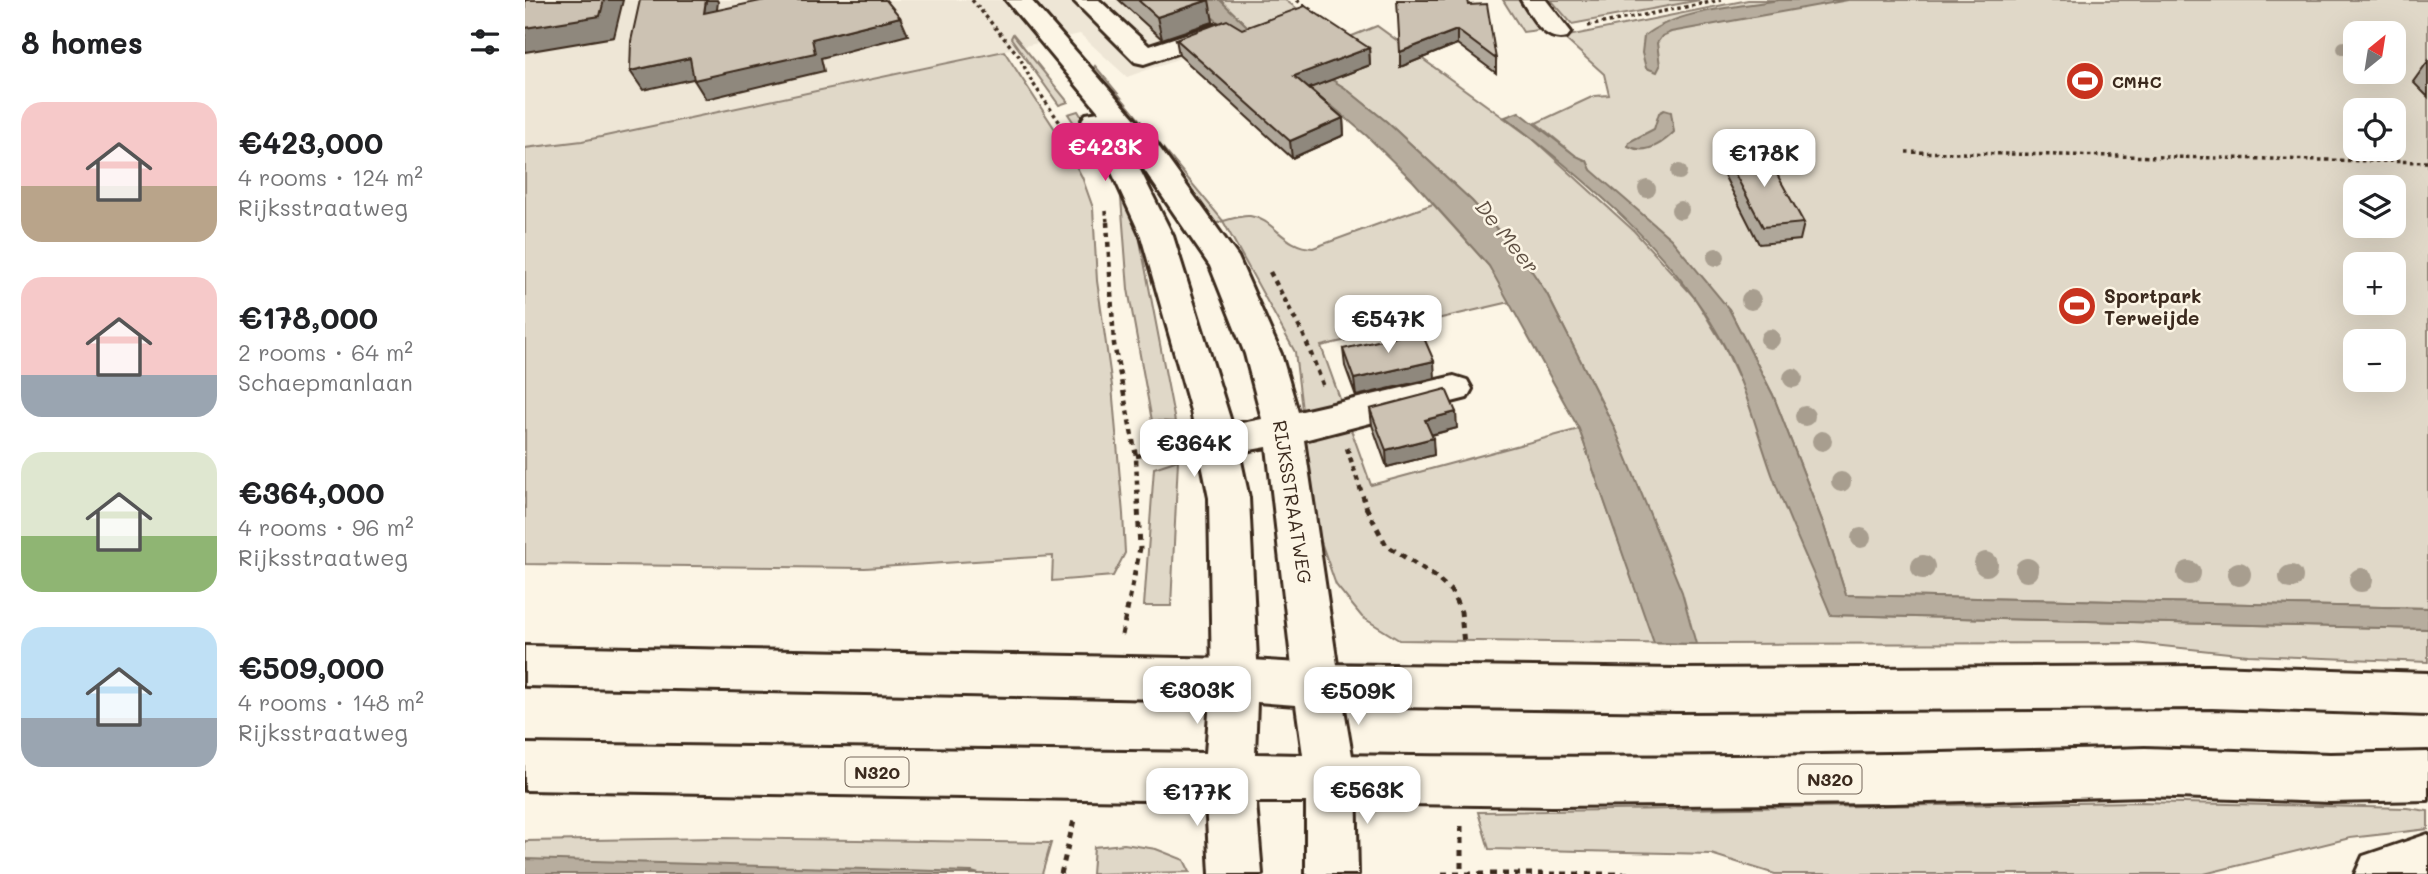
<!DOCTYPE html>
<meta charset="utf-8">
<style>
:root{--surface:#fff;--page:#f6f6f6;--text:#202124;--muted:#757577;--accent:#db2777}
body{margin:0;font-family:Mali,sans-serif;background:var(--page);color:var(--text);height:100vh;display:flex;flex-direction:column;font-size:26px;white-space:nowrap}
*{box-sizing:border-box;margin:0}
p{font-size:23px;color:var(--muted)}
.icon{flex:none;width:38px;height:38px;fill:none;stroke:currentColor;stroke-width:2;stroke-linecap:round;stroke-linejoin:round}
.map{position:relative;flex:1;overflow:hidden}
.panel{display:flex;flex-direction:column;background:var(--surface);width:525px}
.panel>*{flex:none}
.needle{width:46px;rotate:30deg}
.fabs{position:absolute;left:1818px;top:21px;display:grid;gap:14px}
.fabs a{display:grid;place-items:center;width:63px;height:63px;border-radius:14px;background:var(--surface);box-shadow:0 7px 28px #0002;font-size:35px}
.price{position:absolute;translate:-50% -60px;padding:0 16px;border-radius:14px;background:#fff;color:#222;font-size:23px;line-height:46px;filter:drop-shadow(0 2px 4px #0008)}
.price::after{content:'';position:absolute;left:50%;top:42px;width:21px;height:16px;margin-left:-10px;background:inherit;clip-path:polygon(0 0,100% 0,50% 100%)}
.price.on{background:var(--accent);color:#fff}
ul{padding:0;list-style:none}
li{display:flex;align-items:center;gap:21px;height:175px;padding:0 21px}
li span{display:grid;place-items:center;flex:none;width:196px;height:140px;border-radius:21px;color:#555}
li>.icon{margin-inline-start:auto}
span .icon{width:84px;height:84px;fill:#fffc;stroke-width:1}
li b{font-size:30px}
h2{display:flex;justify-content:space-between;align-items:center;height:84px;padding:0 21px;font-size:30px}
main{display:flex;flex:1;min-height:0}
.map>svg:first-child{display:block}
.built{fill:#eee6d6}
.green{fill:#e0d8c8;stroke:#8e8173;stroke-width:2;fill-rule:evenodd}
.water{fill:#b7ad9e;stroke:#85796b;stroke-width:2}
.lines{fill:none;stroke-linecap:round;stroke-linejoin:round}
.minor-casing{stroke:#3b2a1e;stroke-width:6}
.major-casing{stroke:#3b2a1e;stroke-width:6}
.highway-casing{stroke:#3b2a1e;stroke-width:6}
.path-far2{stroke:#3b2a1e;stroke-width:3.5;stroke-dasharray:3.5 3.5;stroke-linecap:butt}
.path-far1{stroke:#3b2a1e;stroke-width:4.5;stroke-dasharray:5 5;stroke-linecap:butt}
.path{stroke:#3b2a1e;stroke-width:5;stroke-dasharray:6 6;stroke-linecap:butt}
.minor{fill:#fcf5e5;fill-rule:evenodd}
.major{fill:#fcf5e5;fill-rule:evenodd}
.highway{fill:#fcf5e5;fill-rule:evenodd}
.tree{fill:#a89e8f}
.wall{fill:#afa79a;stroke:#3b2a1e;stroke-width:2}
.shaded-wall{fill:#8f887d;stroke:#3b2a1e;stroke-width:2}
.building{fill:#ccc2b3;stroke:#3b2a1e;stroke-width:2}
.labels{text-anchor:middle;dominant-baseline:central;stroke-width:5;stroke-linejoin:round;paint-order:stroke}
.far-poi-label{font-size:16px;font-weight:bold;fill:#3b2a1e;stroke:#fcf5e5;text-anchor:start}
.shield{fill:#fcf5e5;stroke:#75675a;stroke-width:2}
.shield-label{font-size:18px;font-weight:bold;fill:#3b2a1e}
.poi-label{font-size:19px;font-weight:bold;fill:#3b2a1e;stroke:#fcf5e5;text-anchor:start}
.street-label{font-size:19px;fill:#3b2a1e;stroke:#fcf5e5}
.water-label{font-size:21px;font-style:italic;fill:#605144;stroke:#fcf5e5}
</style>
<main>
<section class="panel">
<h2>8 homes<svg class="icon" aria-label="filters" viewBox="0 0 24 24"><path d="M4 7h16M4 17h16"/><circle cx="9" cy="7" r="2"/><circle cx="15" cy="17" r="2"/></svg></h2>
<ul>
<li><span style="background:linear-gradient(#f6c9c9 60%,#b9a48a 0)"><svg class="icon" aria-label="home" viewBox="0 0 24 24"><path d="M3 11l9-7 9 7M6 9v11h12V9"/></svg></span><div><b>€423,000</b><p>4 rooms · 124 m²</p><p>Rijksstraatweg</p></div></li>
<li><span style="background:linear-gradient(#f6c9c9 70%,#9aa5b1 0)"><svg class="icon" aria-label="home" viewBox="0 0 24 24"><path d="M3 11l9-7 9 7M6 9v11h12V9"/></svg></span><div><b>€178,000</b><p>2 rooms · 64 m²</p><p>Schaepmanlaan</p></div></li>
<li><span style="background:linear-gradient(#dfe7d0 60%,#8fb573 0)"><svg class="icon" aria-label="home" viewBox="0 0 24 24"><path d="M3 11l9-7 9 7M6 9v11h12V9"/></svg></span><div><b>€364,000</b><p>4 rooms · 96 m²</p><p>Rijksstraatweg</p></div></li>
<li><span style="background:linear-gradient(#bfe0f5 65%,#9aa5b1 0)"><svg class="icon" aria-label="home" viewBox="0 0 24 24"><path d="M3 11l9-7 9 7M6 9v11h12V9"/></svg></span><div><b>€509,000</b><p>4 rooms · 148 m²</p><p>Rijksstraatweg</p></div></li>
</ul>
</section>
<div class="map">
<svg width="1903" height="874" viewBox="0 0 1903 874">
<rect width="100%" height="100%" fill="#fcf5e5"/>
<filter id="ink" filterUnits="userSpaceOnUse"><feTurbulence type="fractalNoise" baseFrequency=".0143" numOctaves="2"/><feDisplacementMap in="SourceGraphic" scale="14" xChannelSelector="R" yChannelSelector="G"/><feConvolveMatrix kernelMatrix="1 2 1 2 8 2 1 2 1" color-interpolation-filters="sRGB"/></filter>
<g filter="url(#ink)">
<!-- built -->
<path class="built" d="M0,0H668L711,38L602,77L555,34L57,141L0,148Z"/>
<!-- green -->
<g class="green">
<path d="M695,0H760L817,40L852,26L1008,139L1109,231L1170,298L1199,346L1222,395L1306,615L1903,629V662L1723,655L1609,643L1171,644L874,640L837,617L811,585L795,539L787,493L770,352L698,221L687,225L565,73L570,66L698,221C706,219 717,215 725,216C749,219 759,248 788,248L908,204L964,266L985,302L796,346L846,485L1054,429L1112,593L1089,427L1022,294L998,258L947,201L862,122L820,88L724,28Z"/>
<path d="M978,0H999L1021,29L998,32Z"/>
<path d="M1026,0H1175L1047,24Z"/>
<path d="M1223,0H1903V608L1321,595L1298,523L1248,395L1204,309L1066,170L1062,161L1051,156L1011,123L1069,96L1084,95L1079,74L1038,37ZM1830,33H1869V72H1830ZM1830,110H1869V149H1830ZM1830,187H1869V226H1830ZM1830,264H1869V303H1830ZM1830,341H1869V380H1830Z"/>
<path d="M488,34L543,102L534,105L486,38Z"/>
<path d="M479,51L537,140L557,177L568,208L572,281L587,386L598,514L600,553L588,576L527,581L528,556L340,568L0,564V148L57,141Z"/>
<path d="M553,111L590,171L584,175L543,114Z"/>
<path d="M596,198L607,199L650,422L627,421L603,289Z"/>
<path d="M653,460L646,606H619L629,468Z"/>
<path d="M1613,802L1882,808L1903,811V829L1825,838L1679,874H1250L1186,854L964,849L953,812Z"/>
<path d="M193,838L526,843L517,874H0V841Z"/>
<path d="M599,844L631,849L659,860L665,872L567,874L569,847Z"/>
</g>
<!-- water -->
<g class="water">
<path d="M668,0H695L724,28L820,88L862,122L947,201L998,258L1022,294L1089,427L1157,592L1171,644L1129,643L1054,429L964,266L888,181L842,136L808,107L711,38Z"/>
<path d="M1254,0H1323L1146,32L1137,36L1132,43L1135,66L1132,72L1121,68L1117,53L1119,36C1151,10 1213,7 1254,0Z"/>
<path d="M1139,110L1146,112L1149,132C1137,144 1120,155 1103,146L1104,142L1129,129L1134,113Z"/>
<path d="M994,112L1051,156L1062,161L1066,170L1146,239L1204,309L1248,395L1298,523L1321,595L1903,608V629L1306,615C1287,569 1265,524 1248,477C1232,433 1222,389 1200,347C1153,256 1060,179 980,117Z"/>
<path d="M0,859L447,872L454,874H0Z"/>
</g>
<g class="lines">
<defs>
<g id="minor">
<path d="M481,0H506L631,143L713,257L756,354L773,412L929,376L942,380L947,389L942,398L779,440L815,685L808,700L792,706L776,700L769,685L742,447L714,452L724,498L733,680L726,695L710,701L694,695L687,680L684,498L666,411L616,236L579,155L557,120L561,114L574,112ZM603,146L685,266L720,354L737,419L707,425L648,236Z"/>
<path d="M548,0H574L624,46L692,24L701,27L705,32L701,37L619,64L610,62Z"/>
<path d="M996,0H1021L1046,32L1042,37C1019,43 1007,17 996,0Z"/>
<path d="M1903,834V874H1830L1838,856Z"/>
</g>
<path id="major" d="M0,646L710,659L792,664L808,670L815,685L831,779L833,874H781V802H731L737,874H685L681,801L0,790V744L681,753L685,700L0,686ZM732,702L771,705L778,755L730,754Z"/>
<g id="highway">
<path d="M792,664L1152,669L1687,666L1903,673V715L1687,708L1152,711L792,706L776,700L769,685L776,670Z"/>
<path d="M1620,748L1805,754L1903,752V800L1805,802L1620,796L1369,803L1028,806L806,803L789,796L781,779L789,762L806,755C1078,759 1349,756 1620,748Z"/>
</g>
</defs>
<!-- minor casing -->
<use href="#minor" class="minor-casing"/>
<!-- major casing -->
<use href="#major" class="major-casing"/>
<!-- highway casing -->
<use href="#highway" class="highway-casing"/>
<!-- path-far2 -->
<g class="path-far2">
<path d="M447,0L494,56L507,82L540,130"/>
<path d="M772,0L800,20"/>
<path d="M1063,26L1196,0"/>
<path d="M1381,152L1903,162"/>
<path d="M581,211L582,223"/>
</g>
<!-- path-far1 -->
<g class="path-far1">
<path d="M582,222L589,344L611,456L613,509"/>
<path d="M745,272L779,336L799,387"/>
<path d="M822,448L842,509"/>
<path d="M611,456L655,449"/>
</g>
<!-- path -->
<g class="path">
<path d="M841,507L861,545L909,576L926,591L936,612L939,645"/>
<path d="M597,635L615,548L613,507"/>
<path d="M936,826V874"/>
<path d="M536,874L549,820"/>
<path d="M917,874H1104"/>
</g>
<!-- minor -->
<use href="#minor" class="minor"/>
<!-- major -->
<use href="#major" class="major"/>
<!-- highway -->
<use href="#highway" class="highway"/>
</g>
<!-- trees -->
<g class="tree">
<circle cx="1819" cy="48" r="7"/>
<circle cx="1154" cy="172" r="8"/>
<circle cx="1122" cy="189" r="9"/>
<circle cx="1155" cy="210" r="9"/>
<circle cx="1191" cy="257" r="9"/>
<circle cx="1226" cy="300" r="10"/>
<circle cx="1245" cy="339" r="10"/>
<circle cx="1268" cy="378" r="10"/>
<circle cx="1280" cy="416" r="10"/>
<circle cx="1297" cy="441" r="10"/>
<circle cx="1316" cy="482" r="10"/>
<circle cx="1336" cy="538" r="10"/>
<circle cx="1461" cy="564" r="12"/>
<circle cx="1398" cy="567" r="12"/>
<circle cx="1502" cy="570" r="12"/>
<circle cx="1664" cy="573" r="12"/>
<circle cx="1714" cy="574" r="12"/>
<circle cx="1766" cy="577" r="12"/>
<circle cx="1836" cy="580" r="12"/>
</g>
<!-- wall -->
<g class="wall">
<path d="M594,0H683L688,22L637,39Z"/>
<path d="M944,5L971,59V73L932,44L875,67Z"/>
<path d="M651,39L844,48L845,65L784,88L818,118L819,135L767,158L654,55Z"/>
<path d="M1903,61V97L1888,82Z"/>
<path d="M1200,155L1279,223L1275,240L1234,244L1197,171Z"/>
<path d="M818,349L910,378L831,396L820,366Z"/>
<path d="M845,409L932,428L907,435L909,455L862,467L847,425Z"/>
</g>
<!-- shaded-wall -->
<g class="shaded-wall">
<path d="M79,0H98L89,37L0,52V28Z"/>
<path d="M181,0H192L193,2L189,32L179,13Z"/>
<path d="M684,0L688,22L637,39L632,17Z"/>
<path d="M375,17L383,35L296,58L299,71L181,99L169,80L287,39Z"/>
<path d="M932,30V44L875,67V52Z"/>
<path d="M844,48L845,65L772,93L769,76Z"/>
<path d="M165,58L177,77L118,90L105,71Z"/>
<path d="M818,118L819,135L767,158L765,141Z"/>
<path d="M909,361L910,378L831,396L829,379Z"/>
<path d="M931,412L932,428L901,436L900,420Z"/>
<path d="M908,438L909,455L862,467L861,450Z"/>
</g>
<!-- building -->
<g class="building">
<path d="M0,0H79L75,16L0,28Z"/>
<path d="M115,0H181L179,13L240,0H361L375,17L287,39L290,53L169,80L165,58L105,71L106,41Z"/>
<path d="M613,0H684L632,17Z"/>
<path d="M872,0H943L944,5L962,4L971,59L932,30L875,52Z"/>
<path d="M780,6L844,48L769,76L818,118L765,141L651,39L702,20L717,29Z"/>
<path d="M1239,151L1279,223L1238,227L1200,155Z"/>
<path d="M896,331L909,361L829,379L818,349Z"/>
<path d="M921,389L931,412L900,420L908,438L861,450L845,409Z"/>
</g>
</g>
<!-- icons -->
<defs>
<symbol id="stadium-disc" viewBox="-11 -11 22 22"><circle r="9.5" fill="#c8321e" stroke="#fcf5e5"/><path d="M0-5a6.5 5 0 1 0 0 10a6.5 5 0 1 0 0-10ZM-3.5-1.8h7v3.6h-7Z" fill="#fff"/></symbol>
</defs>
<g fill-rule="evenodd">
<use href="#stadium-disc" x="1538" y="59" width="44" height="44"/>
<use href="#stadium-disc" x="1530" y="284" width="44" height="44"/>
</g>
<g class="labels">
<!-- far-poi labels -->
<g class="far-poi-label">
<text x="1587" y="81">CMHC</text>
</g>
<!-- shield labels -->
<g class="shield">
<rect x="320.5" y="757.5" width="63" height="29" rx="5"/>
<rect x="1273.5" y="764.5" width="63" height="29" rx="5"/>
</g>
<g class="shield-label">
<text x="352" y="772">N320</text>
<text x="1305" y="779">N320</text>
</g>
<!-- poi labels -->
<g class="poi-label">
<text x="1579" y="295">Sportpark<tspan x="1579" dy="22">Terweijde</tspan></text>
</g>
<!-- street labels -->
<g class="street-label">
<text transform="translate(768 502) rotate(81)">RIJKSSTRAATWEG</text>
</g>
<!-- water labels -->
<g class="water-label">
<text transform="translate(983 236) rotate(51)">De Meer</text>
</g>
</g>
</svg>
<div class="fabs">
<a><svg class="needle" viewBox="-14 -14 28 28"><path d="M0-13l5 13h-10z" fill="#e53935"/><path d="M0 13l5-13h-10z" fill="#757577"/></svg></a>
<a><svg class="icon" aria-label="locate" viewBox="0 0 24 24"><circle cx="12" cy="12" r="6"/><path d="M12 2v4M12 18v4M2 12h4M18 12h4"/></svg></a>
<a><svg class="icon" aria-label="layers" viewBox="0 0 24 24"><path d="M12 4l9 5-9 5-9-5zM3 14l9 5 9-5"/></svg></a>
<a>+</a>
<a>−</a>
</div>
<b class="price on" style="left:580px;top:183px">€423K</b>
<b class="price" style="left:1239px;top:189px">€178K</b>
<b class="price" style="left:863px;top:355px">€547K</b>
<b class="price" style="left:669px;top:479px">€364K</b>
<b class="price" style="left:672px;top:726px">€303K</b>
<b class="price" style="left:833px;top:727px">€509K</b>
<b class="price" style="left:842px;top:826px">€563K</b>
<b class="price" style="left:672px;top:828px">€177K</b>
</div>
</main>
